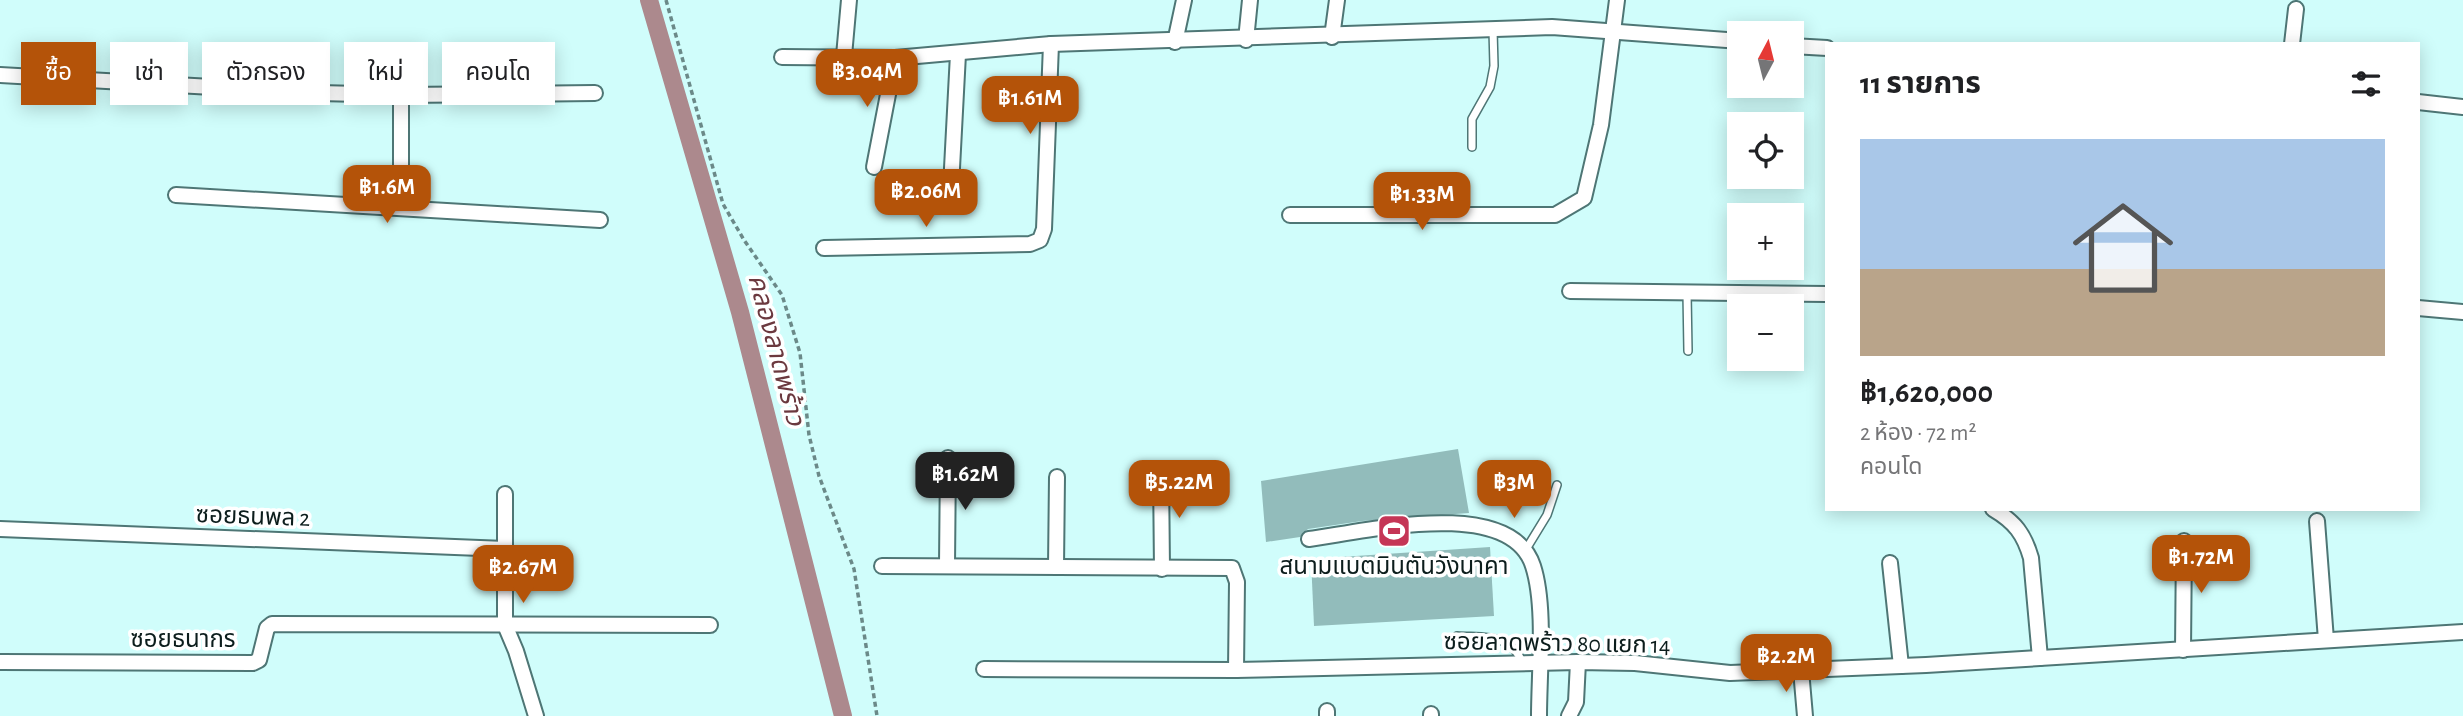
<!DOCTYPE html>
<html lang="th">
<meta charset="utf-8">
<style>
:root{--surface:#fff;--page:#f6f6f6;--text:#202124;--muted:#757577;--accent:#b45309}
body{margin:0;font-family:"Alegreya Sans","Noto Sans Thai",sans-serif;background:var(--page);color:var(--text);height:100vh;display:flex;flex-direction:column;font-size:26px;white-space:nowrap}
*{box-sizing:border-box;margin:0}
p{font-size:23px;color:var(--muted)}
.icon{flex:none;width:38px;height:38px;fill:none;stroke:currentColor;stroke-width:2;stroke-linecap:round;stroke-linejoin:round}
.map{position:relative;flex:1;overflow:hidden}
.side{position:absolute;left:1825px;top:42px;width:595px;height:469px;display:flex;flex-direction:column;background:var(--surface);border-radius:0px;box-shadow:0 4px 18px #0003}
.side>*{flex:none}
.hud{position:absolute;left:21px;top:42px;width:665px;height:63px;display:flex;gap:14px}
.needle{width:46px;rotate:7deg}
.fabs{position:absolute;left:1727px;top:21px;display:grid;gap:14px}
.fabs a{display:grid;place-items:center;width:77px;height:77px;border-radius:0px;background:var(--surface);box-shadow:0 4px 18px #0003;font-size:35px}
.price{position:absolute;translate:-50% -60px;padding:0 16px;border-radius:14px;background:var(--accent);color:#fff;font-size:23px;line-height:46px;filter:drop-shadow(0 2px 4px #0008)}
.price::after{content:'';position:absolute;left:50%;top:42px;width:21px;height:16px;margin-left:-10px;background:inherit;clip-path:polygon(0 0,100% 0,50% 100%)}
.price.current{background:#222;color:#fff}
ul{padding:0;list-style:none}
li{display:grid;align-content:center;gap:14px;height:371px;padding:0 35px}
li span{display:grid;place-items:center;height:217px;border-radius:0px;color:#555}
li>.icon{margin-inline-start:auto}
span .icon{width:126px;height:126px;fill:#fffc;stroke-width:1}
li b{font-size:30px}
h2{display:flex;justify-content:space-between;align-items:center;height:84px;padding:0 35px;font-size:30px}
.tag{padding:0 24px;border-radius:0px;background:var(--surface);box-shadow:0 4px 18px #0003;font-size:24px;line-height:63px}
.tag.current{background:var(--accent);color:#fff}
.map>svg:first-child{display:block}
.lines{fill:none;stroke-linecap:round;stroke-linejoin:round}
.canal{stroke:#ac898d;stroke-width:18}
.building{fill:#92bcbb}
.service-casing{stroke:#4e7675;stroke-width:10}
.minor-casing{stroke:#4e7675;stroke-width:18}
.path{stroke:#6b8988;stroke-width:3.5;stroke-dasharray:5 3.5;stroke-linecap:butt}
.service{stroke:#fff;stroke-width:7}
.minor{stroke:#fff;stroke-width:14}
.labels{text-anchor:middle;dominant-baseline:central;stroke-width:7;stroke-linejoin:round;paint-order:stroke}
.street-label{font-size:24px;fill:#0c1d1c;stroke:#fff}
.poi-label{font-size:24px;fill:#0c1d1c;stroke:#fff}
.water-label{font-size:26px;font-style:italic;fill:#6b393f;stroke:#fff}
</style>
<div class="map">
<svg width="2463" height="716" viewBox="0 0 2463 716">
<rect width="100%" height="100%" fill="#d0fdfb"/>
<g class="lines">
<!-- canal -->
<path class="canal" d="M649,0L740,312L843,716"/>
</g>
<!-- building -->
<g class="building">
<path d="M1458,449L1469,513L1362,521L1308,529L1300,537L1266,542L1261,481Z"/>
<path d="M1490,547L1494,616L1314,626L1311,559Z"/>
</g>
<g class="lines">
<defs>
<g id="service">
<path d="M1472,147V119L1490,87L1494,66L1493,30"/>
<path d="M1687,293L1688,351"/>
<path d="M1525,551L1547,515L1557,485"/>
<path d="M1457,636C1487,638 1509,633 1523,663"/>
</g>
<g id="minor">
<path d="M1332,37L1337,0"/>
<path d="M1246,40L1250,0"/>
<path d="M1175,42L1184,0"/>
<path d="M2292,44L2296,9"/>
<path d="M1792,46L1827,48"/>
<path d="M844,56L849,0"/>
<path d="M782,57L895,58L1051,44L1552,27L1740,41"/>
<path d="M0,75L319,93L401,95L595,93"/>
<path d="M401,95V208"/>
<path d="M2418,102L2463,107"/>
<path d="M874,167L895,58"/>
<path d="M951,187L958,54"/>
<path d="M176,195L600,220"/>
<path d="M1290,215H1555L1584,198L1601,125L1617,0"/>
<path d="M824,248L1030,244L1040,240L1044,229L1051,44"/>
<path d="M1570,291L1827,294"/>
<path d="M2418,308L2463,312"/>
<path d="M1161,472L1162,569"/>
<path d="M505,494V625L516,651L536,716"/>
<path d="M1993,509C2015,522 2024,534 2031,558L2040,658"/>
<path d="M2317,521L2326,640"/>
<path d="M0,529L505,549"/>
<path d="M1309,539C1363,532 1510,495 1533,566C1546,606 1539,673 1539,716"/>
<path d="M1890,563L1901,666"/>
<path d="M882,566L1232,568L1237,582L1236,670"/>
<path d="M947,566L948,458"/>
<path d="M1056,567L1057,477"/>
<path d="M2183,650L2184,541"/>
<path d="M0,662L253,663L259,660L267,628L272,624L710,625"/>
<path d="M984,669L1236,670L1578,662L1635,663L1730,673L1926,665L2463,632"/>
<path d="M1801,670L1805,716"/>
<path d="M1327,716V711"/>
<path d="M1431,716V714"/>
<path d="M1569,716L1576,702L1578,662"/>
</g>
</defs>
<!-- service casing -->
<use href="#service" class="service-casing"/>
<!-- minor casing -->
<use href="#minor" class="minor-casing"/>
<!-- path -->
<path class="path" d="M666,0L723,204L744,240L782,295L800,353L809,435L819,476L854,569L877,716"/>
<!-- service -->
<use href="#service" class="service"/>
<!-- minor -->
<use href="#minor" class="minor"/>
</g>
<!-- icons -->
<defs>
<symbol id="stadium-square" viewBox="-11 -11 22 22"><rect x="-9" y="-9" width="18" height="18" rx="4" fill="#c53656" stroke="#fff"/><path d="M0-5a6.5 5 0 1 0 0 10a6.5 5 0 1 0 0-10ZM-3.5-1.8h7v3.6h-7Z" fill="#fff"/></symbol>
</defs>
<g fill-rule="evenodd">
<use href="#stadium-square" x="1375" y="512" width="38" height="38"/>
</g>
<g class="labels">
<!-- street labels -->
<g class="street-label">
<text transform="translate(253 517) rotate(2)">ซอยธนพล 2</text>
<text x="183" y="640">ซอยธนากร</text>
<text transform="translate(1557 644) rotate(1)">ซอยลาดพร้าว 80 แยก 14</text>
</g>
<!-- poi labels -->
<g class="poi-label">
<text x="1394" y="567">สนามแบตมินตันวังนาคา</text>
</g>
<!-- water labels -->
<g class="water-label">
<text transform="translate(776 350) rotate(75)">คลองลาดพร้าว</text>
</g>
</g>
</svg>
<div class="fabs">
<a><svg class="needle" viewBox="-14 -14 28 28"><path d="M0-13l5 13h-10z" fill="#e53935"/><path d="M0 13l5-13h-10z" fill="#757577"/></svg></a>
<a><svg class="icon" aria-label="locate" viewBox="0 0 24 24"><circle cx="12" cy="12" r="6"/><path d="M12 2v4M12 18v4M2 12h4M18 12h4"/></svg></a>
<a>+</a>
<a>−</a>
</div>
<b class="price" style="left:867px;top:109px">฿3.04M</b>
<b class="price" style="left:1030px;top:136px">฿1.61M</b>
<b class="price" style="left:387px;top:225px">฿1.6M</b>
<b class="price" style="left:926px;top:229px">฿2.06M</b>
<b class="price" style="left:1422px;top:232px">฿1.33M</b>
<b class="price current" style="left:965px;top:512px">฿1.62M</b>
<b class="price" style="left:1179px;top:520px">฿5.22M</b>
<b class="price" style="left:1514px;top:520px">฿3M</b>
<b class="price" style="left:2201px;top:595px">฿1.72M</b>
<b class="price" style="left:523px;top:605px">฿2.67M</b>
<b class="price" style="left:1786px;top:694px">฿2.2M</b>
<div class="hud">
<a class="tag current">ซื้อ</a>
<a class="tag">เช่า</a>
<a class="tag">ตัวกรอง</a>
<a class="tag">ใหม่</a>
<a class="tag">คอนโด</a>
</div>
<section class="side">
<h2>11 รายการ<svg class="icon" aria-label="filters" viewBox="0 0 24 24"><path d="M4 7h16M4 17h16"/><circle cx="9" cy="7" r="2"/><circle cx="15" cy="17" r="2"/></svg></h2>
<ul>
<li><span style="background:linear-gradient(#a9c7e8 60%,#b9a48a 0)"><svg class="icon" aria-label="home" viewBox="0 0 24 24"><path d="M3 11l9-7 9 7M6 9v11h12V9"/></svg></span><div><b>฿1,620,000</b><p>2 ห้อง · 72 m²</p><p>คอนโด</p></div></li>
</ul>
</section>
</div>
